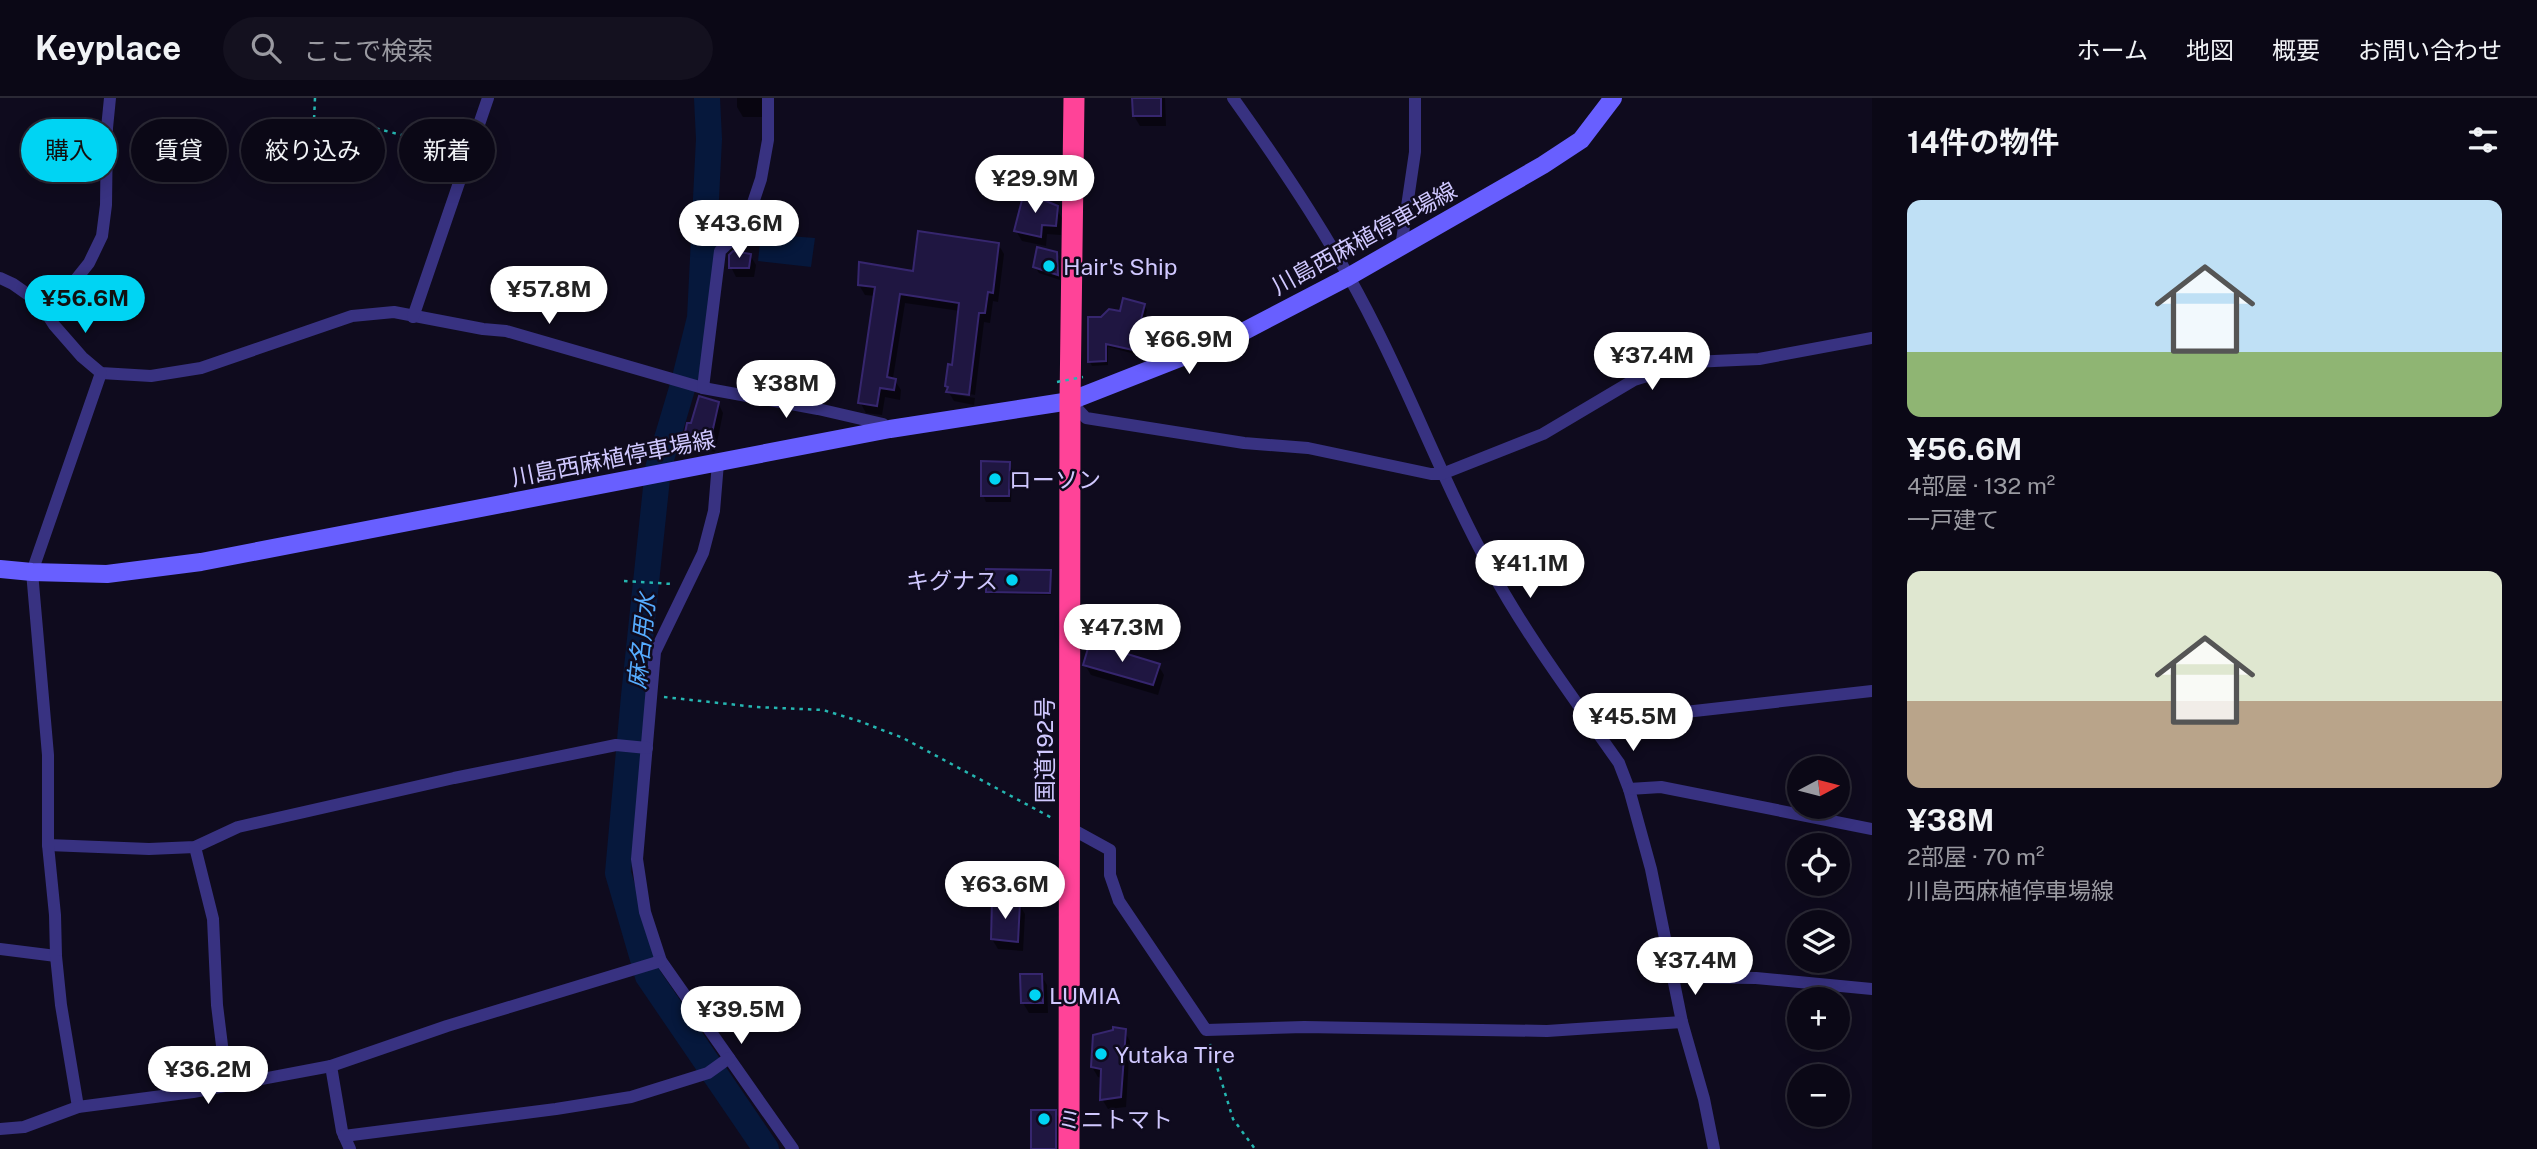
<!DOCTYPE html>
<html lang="ja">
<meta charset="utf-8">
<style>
:root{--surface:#0b0816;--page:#14111f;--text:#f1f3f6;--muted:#9a9aa1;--line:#2b2935;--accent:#00d4f3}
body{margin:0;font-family:"Public Sans","Noto Sans JP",sans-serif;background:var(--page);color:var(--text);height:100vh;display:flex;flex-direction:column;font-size:26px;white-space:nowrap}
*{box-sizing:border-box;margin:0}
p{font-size:23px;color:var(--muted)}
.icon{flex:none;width:38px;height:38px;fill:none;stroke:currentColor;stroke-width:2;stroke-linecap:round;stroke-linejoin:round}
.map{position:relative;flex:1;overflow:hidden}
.details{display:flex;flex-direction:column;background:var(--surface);width:665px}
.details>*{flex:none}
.hud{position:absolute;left:21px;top:21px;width:665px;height:63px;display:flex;gap:14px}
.needle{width:46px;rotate:83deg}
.fabs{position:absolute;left:1787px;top:658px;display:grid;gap:14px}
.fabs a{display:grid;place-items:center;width:63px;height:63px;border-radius:50%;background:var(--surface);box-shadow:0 4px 18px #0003,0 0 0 2px var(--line);font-size:35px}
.price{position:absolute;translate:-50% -60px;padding:0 16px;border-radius:24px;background:#fff;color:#222;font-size:23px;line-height:46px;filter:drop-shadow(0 2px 4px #0008)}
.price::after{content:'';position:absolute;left:50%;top:42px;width:21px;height:16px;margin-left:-10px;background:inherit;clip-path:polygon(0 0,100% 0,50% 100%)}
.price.active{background:var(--accent);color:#111}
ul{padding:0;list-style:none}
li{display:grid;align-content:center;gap:14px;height:371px;padding:0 35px}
li span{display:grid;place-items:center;height:217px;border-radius:14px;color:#555}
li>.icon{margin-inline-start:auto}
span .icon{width:126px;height:126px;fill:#fffc;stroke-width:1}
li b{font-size:30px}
h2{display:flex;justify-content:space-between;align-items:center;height:84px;padding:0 35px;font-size:30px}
.tag{padding:0 24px;border-radius:32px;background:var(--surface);box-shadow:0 4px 18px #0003,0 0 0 2px var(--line);font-size:24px;line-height:63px}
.tag.active{background:var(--accent);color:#111}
header{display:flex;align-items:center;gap:42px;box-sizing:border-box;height:98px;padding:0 35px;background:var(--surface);border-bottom:2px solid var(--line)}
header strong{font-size:33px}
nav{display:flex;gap:38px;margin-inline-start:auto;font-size:24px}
.search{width:490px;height:63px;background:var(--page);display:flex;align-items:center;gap:18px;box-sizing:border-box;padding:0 24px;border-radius:38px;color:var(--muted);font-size:26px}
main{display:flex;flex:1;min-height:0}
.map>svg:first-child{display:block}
.water{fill:#06183c}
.shadow{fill:#0007}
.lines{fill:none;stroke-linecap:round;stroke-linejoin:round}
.river{stroke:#06183c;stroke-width:26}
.building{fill:#1f1641;stroke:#36266e;stroke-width:2}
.path{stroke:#25b6b1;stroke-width:2.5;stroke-dasharray:3.5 5;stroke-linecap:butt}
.street{stroke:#383281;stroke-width:12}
.secondary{stroke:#685fff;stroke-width:18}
.highway{stroke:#ff4398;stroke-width:21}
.path-bridge{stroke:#25b6b1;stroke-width:2.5;stroke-dasharray:3.5 5;stroke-linecap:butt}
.poi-dot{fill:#00d4f3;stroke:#0f0b1e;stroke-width:2.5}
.labels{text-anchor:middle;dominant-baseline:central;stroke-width:5;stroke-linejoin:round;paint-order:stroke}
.street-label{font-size:23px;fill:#d0c8ff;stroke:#0f0b1e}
.poi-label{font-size:23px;fill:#d0c8ff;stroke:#0f0b1e;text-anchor:start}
.water-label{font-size:24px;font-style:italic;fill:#56acff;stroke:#0f0b1e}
</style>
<header>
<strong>Keyplace</strong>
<div class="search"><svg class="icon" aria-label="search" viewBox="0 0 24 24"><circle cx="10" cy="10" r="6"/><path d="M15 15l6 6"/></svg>ここで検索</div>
<nav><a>ホーム</a><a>地図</a><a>概要</a><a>お問い合わせ</a></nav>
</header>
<main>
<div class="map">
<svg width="1872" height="1051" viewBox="0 0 1872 1051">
<rect width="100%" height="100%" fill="#0f0b1e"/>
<!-- water -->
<path class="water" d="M761,136L815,140L811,169L758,163Z"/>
<!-- shadow -->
<g class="shadow">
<path d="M737,0H768L764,19H743L737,9Z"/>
<path d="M1134,0H1165L1166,28H1140L1134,18Z"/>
<path d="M1056,110L1062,120L1061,137L1047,136L1046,148L1022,143L1016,133Z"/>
<path d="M998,146L1004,156L998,204L993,203L990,225L984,224L975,297L950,292V296L975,300L974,307L954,303L948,293L947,288L953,269L960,213L905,205L893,280L901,292L900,302L885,299L882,317L866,315L860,304L876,198L865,197L859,187L914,175Z"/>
<path d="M1056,156L1060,162V182L1039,175L1035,169Z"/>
<path d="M750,157L756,167L754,179H736L731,169Z"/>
<path d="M1144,208L1147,212L1135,256L1108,249V267L1092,268L1090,264L1121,216Z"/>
<path d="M718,305L723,315L715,354L692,349L686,339L692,326Z"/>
<path d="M1009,365L1012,372L1011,404H986L983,397Z"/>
<path d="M1050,473L1051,497L990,496L988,494Z"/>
<path d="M1085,567H1158L1164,577L1158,597L1091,577Z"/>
<path d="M1019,806L1025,816L1023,853L998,851L992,841Z"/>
<path d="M1041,877L1047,887L1048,915H1029L1023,905Z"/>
<path d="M1124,933L1130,943L1126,1009L1108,1011L1102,1001V980L1098,979L1092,969Z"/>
<path d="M1055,1014L1059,1020V1051H1033Z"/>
</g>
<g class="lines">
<!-- river -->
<path class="river" d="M707,0L709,41L700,220L684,284L658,371L634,598L618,775L648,878L766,1051"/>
</g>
<!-- building -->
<g class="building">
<path d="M1132,0H1161V18H1133Z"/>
<path d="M1024,94L1058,108L1056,128L1042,127L1041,139L1014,133Z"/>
<path d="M918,133L999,145L993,195L988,194L985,215H979L969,297L946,294L948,289L945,288L948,266L952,267L959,205L900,196L887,279L896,281L894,292L880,290L877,308L858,305L875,189L858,187L859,164L913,173Z"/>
<path d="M1037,149L1057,154L1058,177L1033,169Z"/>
<path d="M733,153L751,156L749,170H729V157Z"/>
<path d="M1123,200L1145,206L1133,252L1106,246V263L1088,264V219H1101L1109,211L1120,213Z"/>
<path d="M699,298L719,304L710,344L684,340L687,325H691Z"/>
<path d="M981,363L1010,364L1009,398H981Z"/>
<path d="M986,471L1051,472L1050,495L986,494Z"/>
<path d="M1089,547L1111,551L1160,566L1153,587L1083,567Z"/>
<path d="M992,802L1020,804L1018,844L991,841Z"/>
<path d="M1020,876H1042L1043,905H1021Z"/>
<path d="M1113,929L1126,931L1121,999L1100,1002L1101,971L1091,969L1093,937L1113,932Z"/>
<rect x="1031" y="1012" width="25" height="39"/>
</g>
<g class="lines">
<!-- path -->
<g class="path">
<path d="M315,0L314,22L317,24L366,28L458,51"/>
<path d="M624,483L672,486"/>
<path d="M664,599L756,609L823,612L859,623L903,640L1052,720"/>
<path d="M1210,946L1233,1021L1255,1051"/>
</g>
<!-- street -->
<g class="street">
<path d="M1233,0C1285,73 1336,149 1376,230C1416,309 1447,392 1490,470C1526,537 1575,602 1619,665L1629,691L1651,771L1682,924L1704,1001L1714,1051"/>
<path d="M1401,149L1415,54V0"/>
<path d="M0,180L13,186L40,205L54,227L82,259L101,275L151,278L201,270L352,218L394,214L483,231L506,233L703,290L818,311L883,326L889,331"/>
<path d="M49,215L89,165L102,138L106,107L107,30L110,0"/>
<path d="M413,219L488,0"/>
<path d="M703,290L720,153L745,129L761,81L768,42V0"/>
<path d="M1070,303L1086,320L1244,345L1308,350L1431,376H1442L1543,336L1634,282L1692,264L1759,261L1872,240"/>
<path d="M718,365L714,413L703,455L655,554L637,761L645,814L661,863L793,1051"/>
<path d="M1601,638L1623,621L1872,593"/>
<path d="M1629,691L1661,689L1872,731"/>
<path d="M1070,730L1110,752V777L1119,803L1206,932L1304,929L1547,933L1682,924"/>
<path d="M48,747L149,751L195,749L238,729L454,680L616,647L647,650"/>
<path d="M195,749L213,821L217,907L227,988"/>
<path d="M0,851L56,858"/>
<path d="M1674,879L1756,880L1872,891"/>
<path d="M331,968L342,1033L350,1051"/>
<path d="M78,1009L61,907L56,858L55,817L48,747V657L32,474L101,275"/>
<path d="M0,1031L24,1029L78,1009L193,994L331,968L447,928L661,863"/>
<path d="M344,1038L556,1011L631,999L708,975L729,960"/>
</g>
<!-- secondary -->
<path class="secondary" d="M0,471L32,474L107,476L201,464L890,331L1070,303L1233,239L1348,179L1543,67L1581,42L1613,0"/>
<!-- highway -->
<path class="highway" d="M1069,1051L1070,303L1074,0"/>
<!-- path-bridge -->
<path class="path-bridge" d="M1057,284L1083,279"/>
</g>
<!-- markers -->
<g class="poi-dot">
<circle cx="1049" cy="168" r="7"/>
<circle cx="995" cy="381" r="7"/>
<circle cx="1012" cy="482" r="7"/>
<circle cx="1035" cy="897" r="7"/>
<circle cx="1101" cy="956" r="7"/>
<circle cx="1044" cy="1021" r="7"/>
</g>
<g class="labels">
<!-- street labels -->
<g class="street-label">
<text transform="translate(1364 140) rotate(-29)">川島西麻植停車場線</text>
<text transform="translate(613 360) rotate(-11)">川島西麻植停車場線</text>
<text transform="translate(1044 652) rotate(-90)">国道192号</text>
</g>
<!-- poi labels -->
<g class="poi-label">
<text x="1063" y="168">Hair's Ship</text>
<text x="1009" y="381">ローソン</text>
<text x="998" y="482" text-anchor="end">キグナス</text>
<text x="1049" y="897">LUMIA</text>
<text x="1115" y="956">Yutaka Tire</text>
<text x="1058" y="1021">ミニトマト</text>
</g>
<!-- water labels -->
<g class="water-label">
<text transform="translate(641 543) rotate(-84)">麻名用水</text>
</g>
</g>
</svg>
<div class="fabs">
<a><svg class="needle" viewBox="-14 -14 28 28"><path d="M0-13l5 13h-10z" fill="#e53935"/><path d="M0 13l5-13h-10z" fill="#9a9aa1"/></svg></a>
<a><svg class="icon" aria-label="locate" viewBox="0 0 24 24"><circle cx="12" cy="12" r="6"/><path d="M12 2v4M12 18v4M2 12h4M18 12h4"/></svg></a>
<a><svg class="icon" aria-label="layers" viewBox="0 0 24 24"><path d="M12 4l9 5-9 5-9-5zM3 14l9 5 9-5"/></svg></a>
<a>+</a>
<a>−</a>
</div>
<b class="price" style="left:1035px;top:117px">¥29.9M</b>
<b class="price" style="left:739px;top:162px">¥43.6M</b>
<b class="price" style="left:549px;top:228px">¥57.8M</b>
<b class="price active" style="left:85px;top:237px">¥56.6M</b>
<b class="price" style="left:1189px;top:278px">¥66.9M</b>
<b class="price" style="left:1652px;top:294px">¥37.4M</b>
<b class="price" style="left:786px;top:322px">¥38M</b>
<b class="price" style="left:1530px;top:502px">¥41.1M</b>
<b class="price" style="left:1122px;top:566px">¥47.3M</b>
<b class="price" style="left:1633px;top:655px">¥45.5M</b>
<b class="price" style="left:1005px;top:823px">¥63.6M</b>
<b class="price" style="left:1695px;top:899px">¥37.4M</b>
<b class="price" style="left:741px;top:948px">¥39.5M</b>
<b class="price" style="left:208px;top:1008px">¥36.2M</b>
<div class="hud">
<a class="tag active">購入</a>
<a class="tag">賃貸</a>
<a class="tag">絞り込み</a>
<a class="tag">新着</a>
</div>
</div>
<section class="details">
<h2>14件の物件<svg class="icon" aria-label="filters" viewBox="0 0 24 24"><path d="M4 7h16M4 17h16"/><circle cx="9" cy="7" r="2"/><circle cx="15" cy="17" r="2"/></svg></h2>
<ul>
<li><span style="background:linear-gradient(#bfe0f5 70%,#8fb573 0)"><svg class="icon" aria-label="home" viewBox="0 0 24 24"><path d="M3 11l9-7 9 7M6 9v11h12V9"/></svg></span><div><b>¥56.6M</b><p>4部屋 · 132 m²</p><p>一戸建て</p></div></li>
<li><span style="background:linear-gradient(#dfe7d0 60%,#b9a48a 0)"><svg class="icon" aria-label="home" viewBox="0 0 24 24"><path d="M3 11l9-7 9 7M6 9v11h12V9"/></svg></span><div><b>¥38M</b><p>2部屋 · 70 m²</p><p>川島西麻植停車場線</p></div></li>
</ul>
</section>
</main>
